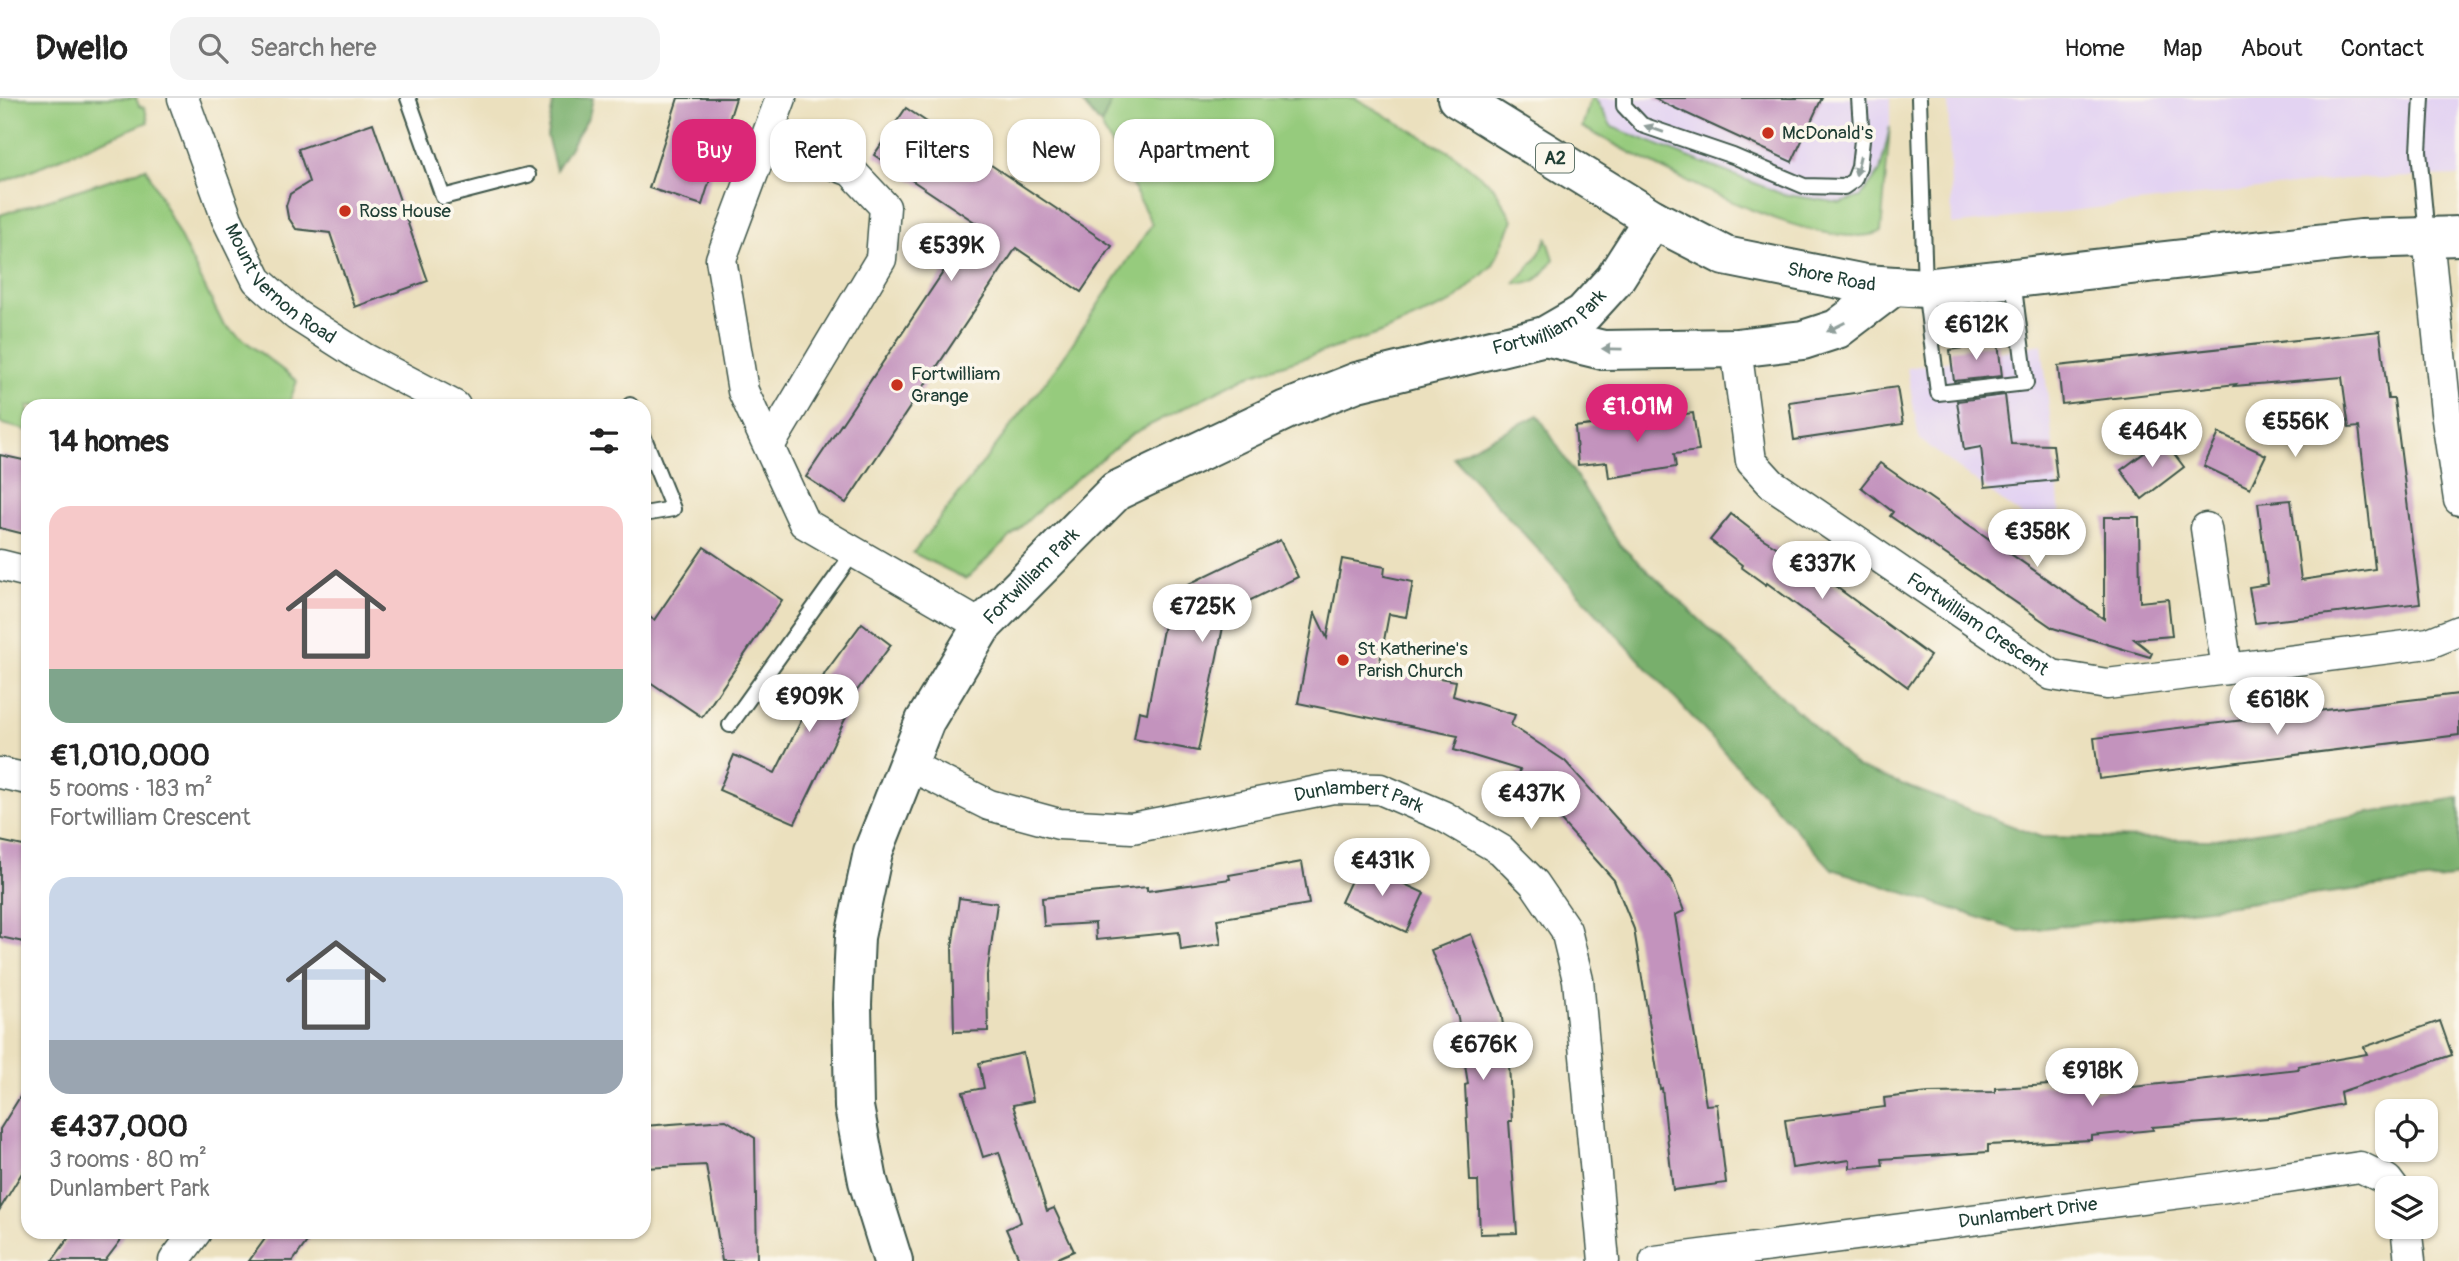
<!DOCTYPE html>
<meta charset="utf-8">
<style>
:root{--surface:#fff;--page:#f2f2f2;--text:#222;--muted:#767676;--line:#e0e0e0;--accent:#db2777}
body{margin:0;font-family:Pangolin,sans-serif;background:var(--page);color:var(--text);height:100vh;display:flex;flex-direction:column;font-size:26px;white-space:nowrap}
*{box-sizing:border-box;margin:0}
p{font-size:23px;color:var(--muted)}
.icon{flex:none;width:38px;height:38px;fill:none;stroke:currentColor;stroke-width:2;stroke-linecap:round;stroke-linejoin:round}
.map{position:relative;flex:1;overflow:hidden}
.details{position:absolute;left:21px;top:301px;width:630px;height:840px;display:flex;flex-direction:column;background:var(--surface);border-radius:21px;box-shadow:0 2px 5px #0004}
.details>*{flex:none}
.banner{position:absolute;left:672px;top:21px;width:665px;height:63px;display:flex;gap:14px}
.buttons{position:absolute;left:2375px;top:1001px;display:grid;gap:14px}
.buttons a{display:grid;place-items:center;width:63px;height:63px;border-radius:14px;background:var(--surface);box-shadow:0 2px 5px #0004;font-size:35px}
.price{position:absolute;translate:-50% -60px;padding:0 16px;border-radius:24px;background:#fff;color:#222;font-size:23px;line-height:46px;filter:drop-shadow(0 2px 4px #0008)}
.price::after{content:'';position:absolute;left:50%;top:42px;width:21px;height:16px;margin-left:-10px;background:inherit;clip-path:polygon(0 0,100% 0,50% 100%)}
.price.active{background:var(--accent);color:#fff}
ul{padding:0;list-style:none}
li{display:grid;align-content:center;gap:14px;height:371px;padding:0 28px}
li span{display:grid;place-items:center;height:217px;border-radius:21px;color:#555}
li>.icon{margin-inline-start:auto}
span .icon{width:126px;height:126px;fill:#fffc;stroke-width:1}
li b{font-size:30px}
h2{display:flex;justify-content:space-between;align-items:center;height:84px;padding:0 28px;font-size:30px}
.chip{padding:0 24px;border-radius:21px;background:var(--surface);box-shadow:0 2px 5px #0004;font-size:24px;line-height:63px}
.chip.active{background:var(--accent);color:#fff}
header{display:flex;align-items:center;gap:42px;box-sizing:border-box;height:98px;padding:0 35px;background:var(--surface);border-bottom:2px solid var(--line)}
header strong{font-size:33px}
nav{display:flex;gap:38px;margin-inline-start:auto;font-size:24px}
.search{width:490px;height:63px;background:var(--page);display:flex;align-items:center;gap:18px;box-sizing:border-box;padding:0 24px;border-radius:21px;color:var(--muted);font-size:26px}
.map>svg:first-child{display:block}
.built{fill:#e3d3f2}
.green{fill:#96cb7d;stroke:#5a8458;stroke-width:2}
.forest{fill:#78af6c;stroke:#4c7650;stroke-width:2}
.building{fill:#c393bd}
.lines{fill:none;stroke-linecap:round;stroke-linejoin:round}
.lane-casing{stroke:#3e5549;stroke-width:18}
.street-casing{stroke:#3e5549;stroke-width:33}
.secondary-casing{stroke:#3e5549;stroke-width:42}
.primary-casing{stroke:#3e5549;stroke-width:42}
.lane{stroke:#fff;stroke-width:14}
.street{stroke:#fff;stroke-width:30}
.secondary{stroke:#fff;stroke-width:38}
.primary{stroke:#fff;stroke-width:38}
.oneway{fill:#8f9e9a}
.poi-dot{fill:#c8321e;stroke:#fbf7ec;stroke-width:2.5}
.labels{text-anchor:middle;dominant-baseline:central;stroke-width:7;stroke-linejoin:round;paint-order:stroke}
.shield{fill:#fbf7ec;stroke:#61756b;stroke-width:2}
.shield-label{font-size:18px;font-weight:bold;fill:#1f3d34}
.poi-label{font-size:19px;fill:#1f3d34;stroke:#fbf7ec;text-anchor:start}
.street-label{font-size:19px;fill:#1f3d34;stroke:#fbf7ec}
</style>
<header>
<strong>Dwello</strong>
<div class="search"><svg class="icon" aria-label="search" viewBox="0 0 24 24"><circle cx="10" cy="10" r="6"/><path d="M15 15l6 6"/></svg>Search here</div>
<nav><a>Home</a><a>Map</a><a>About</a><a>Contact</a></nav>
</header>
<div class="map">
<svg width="2459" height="1163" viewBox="0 0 2459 1163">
<rect width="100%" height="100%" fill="#fbf7ec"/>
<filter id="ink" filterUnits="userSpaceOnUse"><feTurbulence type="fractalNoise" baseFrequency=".0143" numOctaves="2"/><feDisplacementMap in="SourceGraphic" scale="14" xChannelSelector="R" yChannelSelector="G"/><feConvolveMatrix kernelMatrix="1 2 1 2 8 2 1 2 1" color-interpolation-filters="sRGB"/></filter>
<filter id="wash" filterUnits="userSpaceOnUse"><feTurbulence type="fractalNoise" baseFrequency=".00686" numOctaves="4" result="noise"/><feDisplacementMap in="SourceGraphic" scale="28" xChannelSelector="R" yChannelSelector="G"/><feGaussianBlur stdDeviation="1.57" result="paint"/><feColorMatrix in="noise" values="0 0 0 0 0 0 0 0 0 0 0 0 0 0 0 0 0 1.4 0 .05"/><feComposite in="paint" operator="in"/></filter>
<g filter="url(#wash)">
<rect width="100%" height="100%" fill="#ebe0be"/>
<!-- built -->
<g class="built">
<path d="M1595,0H1890V29L1880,73L1861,99L1841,105L1782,96L1611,29Z"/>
<path d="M1948,0H2459V78L2344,81L1952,127Z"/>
<path d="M2042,246L2057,382L2062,448L1919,341L1907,270Z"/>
</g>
<!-- green -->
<g class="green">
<path d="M0,0H136L139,8L145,10L148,24L0,85Z"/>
<path d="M1113,0H1355L1453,56L1493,88L1513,122L1493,167L1453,204L1378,236L1247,278L1132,336L1044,407L966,481L913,455L1056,270L1152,126L1101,27Z"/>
<path d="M1591,0H1595L1612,29L1782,96L1841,105L1861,99L1880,73L1890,29L1881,134C1816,159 1643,61 1582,29Z"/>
<path d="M146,70L223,226L297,283L288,308H28V333L0,325V117Z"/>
<path d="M1547,140L1554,161C1544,176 1534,189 1515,185L1537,160Z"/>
</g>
<!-- forest -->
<g class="forest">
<path d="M554,0H593L589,18L556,72L547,38Z"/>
<path d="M1078,0H1113L1101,27Z"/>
<path d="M1538,317L1619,446L1857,669L2041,739L2209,742L2459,700V779L2020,833L1832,771L1453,359Z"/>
</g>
<g id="blocks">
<!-- building -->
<g class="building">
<path d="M678,0H736L702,107L649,90Z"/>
<path d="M1653,0H1822L1792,64Z"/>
<path d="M906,10L1112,148L1081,194L1016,150L846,405L806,379L976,125L874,57Z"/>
<path d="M373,25L428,183L355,209L330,135L296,131L288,119L286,108L290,96L309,84L298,51Z"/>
<path d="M2380,233L2388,301H2394L2420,505L2255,525L2249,489L2268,486L2258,405L2291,402L2301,482L2375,471L2359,329L2349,330L2342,279L2234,288L2236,286L2062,306L2058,268Z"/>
<path d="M1998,245L2002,278L1954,283L1950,252Z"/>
<path d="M1897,289L1903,326L1794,342L1789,304Z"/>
<path d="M2005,297L2011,346L2053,347L2057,382L1985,389L1981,349L1964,352L1957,303Z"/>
<path d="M1693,315L1699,353L1674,356L1676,369L1609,380L1607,364L1578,367L1575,329Z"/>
<path d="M2219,335L2266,357L2250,390L2204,368Z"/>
<path d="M2163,341L2184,369L2142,401L2121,372Z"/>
<path d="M0,357L28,363V437L0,430Z"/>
<path d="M1880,365L2104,521V419H2139L2140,504L2168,501L2172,538L2134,541L2152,555L2150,559L2053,530L1890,418L1893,414L1861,389Z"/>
<path d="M1731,416L1762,440L1816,474L1930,558L1908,589L1767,485L1766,487L1741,469L1742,467L1710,442Z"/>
<path d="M1280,442L1298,479L1226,514L1198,653L1134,641L1139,613L1147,615L1170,495Z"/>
<path d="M704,449L782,502L702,619L644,580V515L654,522Z"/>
<path d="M1342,461L1385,469L1384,478L1413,484L1406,519L1389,516L1379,569L1456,583L1453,598L1515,617L1511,627L1565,663L1672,782L1684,813L1675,817L1706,1007L1717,1006L1726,1085L1673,1092L1662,990L1660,991L1634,831L1614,782L1537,696L1514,681L1520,672L1454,652L1458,638L1298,605L1315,515L1327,540Z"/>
<path d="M862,525L891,547L844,610L849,613L795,725L719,692L734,657L775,675L825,575Z"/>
<path d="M2459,596V637L2099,681L2094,640Z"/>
<path d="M0,743L28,749V845L0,839Z"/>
<path d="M1302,764L1309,806L1217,821L1221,846L1181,852L1179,834L1096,842L1095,825L1044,828L1042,800L1147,789V793L1230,781L1229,777Z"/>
<path d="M1359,765L1424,795L1406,834L1341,804Z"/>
<path d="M959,800L997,805L987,877L988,933L954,934L952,850Z"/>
<path d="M1471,836L1501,914L1509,966L1512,1023H1509L1517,1135L1480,1136L1478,1083H1470L1465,987L1468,986L1458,920L1431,852Z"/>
<path d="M2440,923L2452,957L2340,994L2342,1006L2281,1019L2152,1029L2153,1032L2091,1038V1042L1988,1047V1054L1882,1061L1883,1067L1850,1070V1062L1792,1070L1785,1022L1885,1009L1884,1000L1929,995L1995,994V990L2086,985L2087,994L2299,971L2298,968L2367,956L2364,949Z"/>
<path d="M1023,955L1033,1003L1013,1007L1047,1113L1054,1110L1074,1153L1051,1163H1020L1006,1131L1021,1124L999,1054L983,1059L963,994L984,990L979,965Z"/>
<path d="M28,986V1065L0,1111V1031Z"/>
<path d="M726,1022L755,1040L757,1163H722L706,1067L644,1070V1028Z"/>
<path d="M73,1134H127L105,1163H52Z"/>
<path d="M270,1134H314L293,1163H249Z"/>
</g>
</g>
</g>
<g filter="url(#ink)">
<use href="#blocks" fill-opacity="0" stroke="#3e5549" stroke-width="2"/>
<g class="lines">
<defs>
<g id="lane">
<path d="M408,0L443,99L528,77"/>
<path d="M1624,0V8L1642,27L1733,58L1804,88L1844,89L1854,82L1859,69L1862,42L1859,0"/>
<path d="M1919,0L1925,190L1938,295L2026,285L2013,182"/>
<path d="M2422,0L2419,53L2427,138"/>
<path d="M630,307L631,308"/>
<path d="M644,340L673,411L644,416"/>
<path d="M730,627L854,454"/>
</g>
<g id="street">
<path id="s1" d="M183,0L227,121L257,182L296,217L362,259L455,308"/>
<path d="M781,0L721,161L743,293L804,425L982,528"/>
<path d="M766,41L851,73L885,109L881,161L769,348"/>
<path d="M2428,139L2446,315L2459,402"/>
<path id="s2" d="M1736,250L1751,363L1772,386L2052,577L2107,586L2227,571L2206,430"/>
<path d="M0,467L28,474"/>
<path d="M2227,571L2429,545L2459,533"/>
<path id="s3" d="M909,667L989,707L1059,726L1132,730L1333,690L1380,691L1443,718L1501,752L1534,785L1566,832L1578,882L1604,1163"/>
<path d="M0,675L28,681"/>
<path d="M2406,1129L2410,1163"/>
<path d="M174,1163L196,1134"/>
<path id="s4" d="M1655,1163L2219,1090L2360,1069L2387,1082L2393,1090"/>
</g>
<g id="secondary">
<path d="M1545,238L1603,252L1736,250L1803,242L1837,231L1891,190"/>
<path id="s5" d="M893,1163L868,1083L854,1009L852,906L855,839L873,754L925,623L982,528L1116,393L1286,312L1357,284L1545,238L1583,216L1614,182L1653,121"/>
</g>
<g id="primary">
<path id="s6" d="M1457,0L1653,121L1725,158L1865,186L1925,190L2361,141L2459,138"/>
</g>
</defs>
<!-- lane casing -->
<use href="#lane" class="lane-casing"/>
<!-- street casing -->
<use href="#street" class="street-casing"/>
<!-- secondary casing -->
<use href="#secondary" class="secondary-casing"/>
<!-- primary casing -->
<use href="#primary" class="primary-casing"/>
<!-- lane -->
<use href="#lane" class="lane"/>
<!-- street -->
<use href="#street" class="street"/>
<!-- secondary -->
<use href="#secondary" class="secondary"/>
<!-- primary -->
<use href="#primary" class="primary"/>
</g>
<!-- one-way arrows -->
<defs><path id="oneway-solid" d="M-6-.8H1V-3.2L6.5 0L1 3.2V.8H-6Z" transform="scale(1.75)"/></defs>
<g class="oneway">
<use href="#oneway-solid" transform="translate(1654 31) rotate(-161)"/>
<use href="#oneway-solid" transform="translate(1858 68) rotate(103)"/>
<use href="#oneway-solid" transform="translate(1836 229) rotate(153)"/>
<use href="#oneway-solid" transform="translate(1612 251) rotate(-179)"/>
</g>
</g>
<!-- markers -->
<g class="poi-dot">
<circle cx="1768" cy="35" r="7"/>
<circle cx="345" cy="113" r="7"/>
<circle cx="897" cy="287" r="7"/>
<circle cx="1343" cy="562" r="7"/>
</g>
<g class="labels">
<!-- shield labels -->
<rect class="shield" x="1536" y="45.5" width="38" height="29" rx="5"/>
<g class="shield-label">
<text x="1555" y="60">A2</text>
</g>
<!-- poi labels -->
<g class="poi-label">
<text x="1782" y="35">McDonald's</text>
<text x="359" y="113">Ross House</text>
<text x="911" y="276">Fortwilliam<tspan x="911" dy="22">Grange</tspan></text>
<text x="1357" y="551">St Katherine's<tspan x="1357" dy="22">Parish Church</tspan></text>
</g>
<!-- street labels -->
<g class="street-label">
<text stroke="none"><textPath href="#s6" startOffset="420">Shore Road</textPath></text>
<text stroke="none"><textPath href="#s1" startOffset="215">Mount Vernon Road</textPath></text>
<text stroke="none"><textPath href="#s5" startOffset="1326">Fortwilliam Park</textPath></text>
<text stroke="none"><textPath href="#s5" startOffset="738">Fortwilliam Park</textPath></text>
<text stroke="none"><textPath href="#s2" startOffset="394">Fortwilliam Crescent</textPath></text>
<text stroke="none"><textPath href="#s3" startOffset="467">Dunlambert Park</textPath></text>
<text stroke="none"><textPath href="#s4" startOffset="376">Dunlambert Drive</textPath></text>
</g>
</g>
</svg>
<div class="buttons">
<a><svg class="icon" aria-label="locate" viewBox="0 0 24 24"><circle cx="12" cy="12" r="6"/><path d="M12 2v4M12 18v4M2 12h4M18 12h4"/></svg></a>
<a><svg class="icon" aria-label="layers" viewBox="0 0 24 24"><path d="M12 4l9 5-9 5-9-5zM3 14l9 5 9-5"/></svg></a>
</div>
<b class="price" style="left:951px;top:185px">€539K</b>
<b class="price" style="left:1976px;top:264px">€612K</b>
<b class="price active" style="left:1637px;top:346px">€1.01M</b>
<b class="price" style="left:2295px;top:361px">€556K</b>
<b class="price" style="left:2152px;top:371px">€464K</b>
<b class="price" style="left:2037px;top:471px">€358K</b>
<b class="price" style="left:1822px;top:503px">€337K</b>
<b class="price" style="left:1202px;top:546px">€725K</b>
<b class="price" style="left:809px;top:636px">€909K</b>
<b class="price" style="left:2277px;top:639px">€618K</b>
<b class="price" style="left:1531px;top:733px">€437K</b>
<b class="price" style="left:1382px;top:800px">€431K</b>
<b class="price" style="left:1483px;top:984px">€676K</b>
<b class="price" style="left:2092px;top:1010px">€918K</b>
<div class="banner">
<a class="chip active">Buy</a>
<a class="chip">Rent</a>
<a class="chip">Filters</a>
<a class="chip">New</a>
<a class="chip">Apartment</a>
</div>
<section class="details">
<h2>14 homes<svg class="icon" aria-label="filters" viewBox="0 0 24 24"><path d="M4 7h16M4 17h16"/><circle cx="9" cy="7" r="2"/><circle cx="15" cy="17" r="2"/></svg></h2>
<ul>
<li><span style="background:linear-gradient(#f6c9c9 75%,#7fa58c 0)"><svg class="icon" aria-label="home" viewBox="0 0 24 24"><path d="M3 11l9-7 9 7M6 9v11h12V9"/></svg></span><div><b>€1,010,000</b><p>5 rooms · 183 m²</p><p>Fortwilliam Crescent</p></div></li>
<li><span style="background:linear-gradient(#c9d6e8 75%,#9aa5b1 0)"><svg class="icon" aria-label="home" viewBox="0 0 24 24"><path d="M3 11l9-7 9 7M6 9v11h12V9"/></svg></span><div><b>€437,000</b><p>3 rooms · 80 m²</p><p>Dunlambert Park</p></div></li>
</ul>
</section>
</div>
